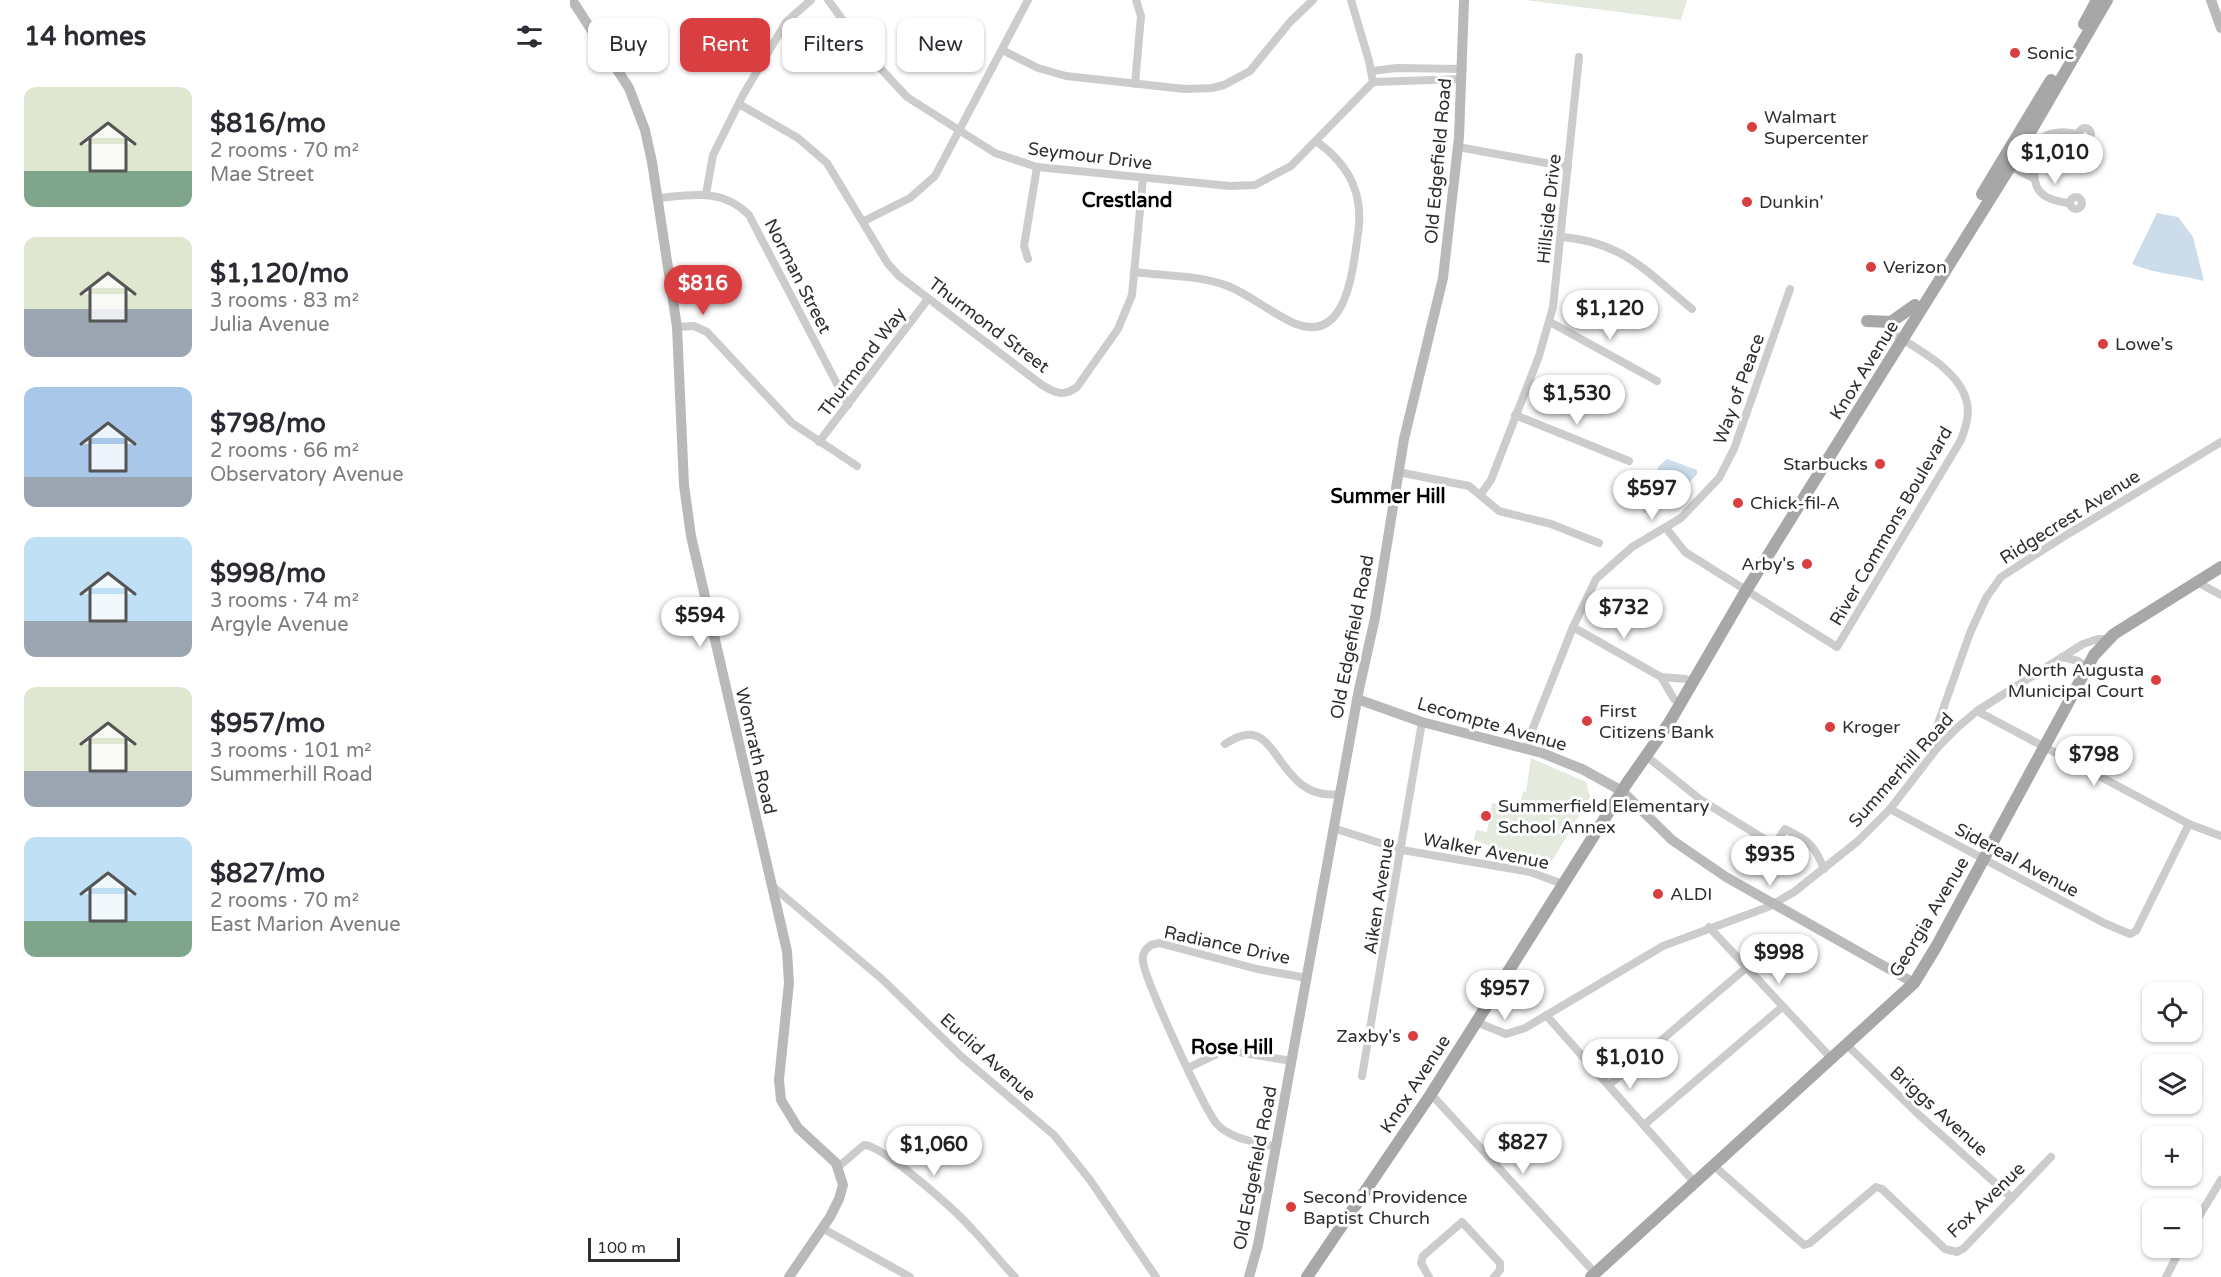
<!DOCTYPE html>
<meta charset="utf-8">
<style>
:root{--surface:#fff;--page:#f2f2f3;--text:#2b2b33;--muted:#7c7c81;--accent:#d93e41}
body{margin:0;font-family:"Varela Round",sans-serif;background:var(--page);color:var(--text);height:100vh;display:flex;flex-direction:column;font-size:22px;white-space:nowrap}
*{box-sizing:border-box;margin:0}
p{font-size:20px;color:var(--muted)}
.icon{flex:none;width:33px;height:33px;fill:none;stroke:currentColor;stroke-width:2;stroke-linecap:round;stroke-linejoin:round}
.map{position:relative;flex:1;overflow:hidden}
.drawer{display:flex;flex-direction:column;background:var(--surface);width:570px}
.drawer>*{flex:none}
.hud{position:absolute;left:18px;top:18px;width:570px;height:54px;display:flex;gap:12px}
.fabs{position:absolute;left:1572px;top:982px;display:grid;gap:12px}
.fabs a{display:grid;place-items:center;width:60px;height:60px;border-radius:12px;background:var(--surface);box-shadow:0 2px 4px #0004;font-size:30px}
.scale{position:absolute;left:18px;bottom:15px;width:92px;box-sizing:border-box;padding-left:6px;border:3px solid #2f2f2f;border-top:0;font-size:16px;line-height:21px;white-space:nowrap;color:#2f2f2f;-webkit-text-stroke:4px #fff;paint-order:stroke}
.price{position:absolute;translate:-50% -51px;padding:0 14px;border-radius:21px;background:#fff;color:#222;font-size:20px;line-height:39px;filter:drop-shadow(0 2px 3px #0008)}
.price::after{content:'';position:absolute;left:50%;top:36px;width:18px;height:14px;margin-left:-9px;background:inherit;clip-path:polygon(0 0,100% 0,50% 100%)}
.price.active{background:var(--accent);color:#fff}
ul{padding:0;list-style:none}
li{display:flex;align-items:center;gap:18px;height:150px;padding:0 24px}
li span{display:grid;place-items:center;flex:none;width:168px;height:120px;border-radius:12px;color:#555}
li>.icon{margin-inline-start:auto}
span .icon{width:72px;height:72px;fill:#fffc;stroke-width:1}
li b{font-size:26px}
h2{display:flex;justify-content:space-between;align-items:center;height:72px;padding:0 24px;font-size:26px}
.chip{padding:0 21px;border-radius:12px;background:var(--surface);box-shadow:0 2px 4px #0004;font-size:21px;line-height:54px}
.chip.active{background:var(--accent);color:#fff}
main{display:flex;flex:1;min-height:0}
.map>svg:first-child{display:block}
.green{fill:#e4ebde}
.water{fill:#ccdcea}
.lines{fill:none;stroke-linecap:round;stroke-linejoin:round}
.street{stroke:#ccc;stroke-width:8}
.secondary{stroke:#b9b9b9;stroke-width:10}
.primary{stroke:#a7a7a7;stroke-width:12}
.poi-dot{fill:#d93e41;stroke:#fff;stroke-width:2}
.labels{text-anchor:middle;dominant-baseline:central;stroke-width:6;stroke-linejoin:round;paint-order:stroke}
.poi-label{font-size:18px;fill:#2f2f2f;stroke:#fff;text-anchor:start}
.street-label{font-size:18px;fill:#2f2f2f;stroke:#fff}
.neighbourhood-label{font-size:20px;font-weight:bold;fill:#000;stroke:#fff}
</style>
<main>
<section class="drawer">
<h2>14 homes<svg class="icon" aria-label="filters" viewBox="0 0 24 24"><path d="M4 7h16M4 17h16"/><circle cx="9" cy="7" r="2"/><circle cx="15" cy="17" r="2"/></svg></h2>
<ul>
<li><span style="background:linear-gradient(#dfe7d0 70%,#7fa58c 0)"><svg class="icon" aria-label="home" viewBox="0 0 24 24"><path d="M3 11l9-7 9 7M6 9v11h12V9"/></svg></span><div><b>$816/mo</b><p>2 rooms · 70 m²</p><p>Mae Street</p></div></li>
<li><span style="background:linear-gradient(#dfe7d0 60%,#9aa5b1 0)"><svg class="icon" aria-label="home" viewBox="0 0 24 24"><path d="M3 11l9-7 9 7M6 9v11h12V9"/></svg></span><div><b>$1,120/mo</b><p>3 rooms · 83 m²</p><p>Julia Avenue</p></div></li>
<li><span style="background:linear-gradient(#a9c7e8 75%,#9aa5b1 0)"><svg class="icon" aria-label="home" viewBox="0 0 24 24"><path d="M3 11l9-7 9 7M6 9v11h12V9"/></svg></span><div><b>$798/mo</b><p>2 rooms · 66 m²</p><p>Observatory Avenue</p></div></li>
<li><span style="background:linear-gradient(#bfe0f5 70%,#9aa5b1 0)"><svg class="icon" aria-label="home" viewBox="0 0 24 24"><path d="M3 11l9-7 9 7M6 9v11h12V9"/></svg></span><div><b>$998/mo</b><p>3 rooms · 74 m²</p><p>Argyle Avenue</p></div></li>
<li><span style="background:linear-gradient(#dfe7d0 70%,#9aa5b1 0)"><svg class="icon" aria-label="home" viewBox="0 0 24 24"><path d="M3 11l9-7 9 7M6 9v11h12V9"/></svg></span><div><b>$957/mo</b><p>3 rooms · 101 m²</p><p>Summerhill Road</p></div></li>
<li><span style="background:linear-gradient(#bfe0f5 70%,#7fa58c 0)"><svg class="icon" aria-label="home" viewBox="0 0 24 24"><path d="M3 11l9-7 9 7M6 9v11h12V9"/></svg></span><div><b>$827/mo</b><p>2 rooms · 70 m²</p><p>East Marion Avenue</p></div></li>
</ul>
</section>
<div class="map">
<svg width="1651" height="1277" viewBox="0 0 1651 1277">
<rect width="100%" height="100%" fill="#fff"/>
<!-- green -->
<g class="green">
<path d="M955,0H1117L1111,20Z"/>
<path d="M961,758L1016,782L1020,797L982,861L971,865L904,840L906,830L917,832L922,803L932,805V809L948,814L953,791L956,792Z"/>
</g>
<!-- water -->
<g class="water">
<path d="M1587,213L1608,217L1623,237L1634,281C1609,274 1587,275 1562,264Z"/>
<path d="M1097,459L1127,470V474C1112,490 1096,511 1073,513L1089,466Z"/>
</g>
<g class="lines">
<!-- street -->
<g class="street">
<path d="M258,0L300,57L337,97L425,153L467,167L660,186L685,185L721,166L803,82L799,61L781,0"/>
<path d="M432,50L468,68L496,76L615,89L642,88L654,85L680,71L720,22L743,0"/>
<path d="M802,71L827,68L893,69"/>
<path d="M803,82L892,79"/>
<path d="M565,84L571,16L566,0"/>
<path d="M169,104L228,138L257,163L318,264L329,276L472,385C485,393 494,397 507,387L548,329L562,295L573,178"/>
<circle cx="1515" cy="134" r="6"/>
<path d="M888,147L998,167"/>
<path d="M1441,159L1464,170"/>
<path d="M1438,165L1463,178"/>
<path d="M136,194L143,155L173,95L216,22L241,0"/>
<circle cx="1506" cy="203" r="6"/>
<path d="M88,198C123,195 152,188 179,215L278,405"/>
<path d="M1500,203C1468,200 1460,187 1466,156C1468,149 1469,140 1476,136C1484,130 1499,133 1509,134"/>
<path d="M294,221L340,198L365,176L458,0"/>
<path d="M992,237C1053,242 1077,272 1122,309"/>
<path d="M458,259L454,246L467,167"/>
<path d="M564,272C594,276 629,275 658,286C682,296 702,314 726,324C778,344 783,266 788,234C794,193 779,165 746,141"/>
<path d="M980,322L1087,381"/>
<path d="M107,327L124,326L137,332L222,423L287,466"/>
<path d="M945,415L1059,461"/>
<path d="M249,442L358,299"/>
<path d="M828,472L899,486L929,511L981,524L1029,543"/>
<path d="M911,494L921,480L969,356L983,307L1009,57"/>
<path d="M1096,528L1115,552L1267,647L1391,440C1395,429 1400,415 1397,403C1391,372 1351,351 1327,336"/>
<path d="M1627,582L1651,595"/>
<path d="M1003,627L1091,677L1104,699"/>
<path d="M1492,657L1508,661L1516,668"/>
<path d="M1091,677L1116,679"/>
<path d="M1407,711L1619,824L1651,836"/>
<path d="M655,744C660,741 666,737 672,736C709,724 710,802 770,794"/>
<path d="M1368,747L1365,739L1366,729L1400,633L1416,598L1431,577L1498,534L1651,442"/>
<path d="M958,749L959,738L1003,627L1026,579L1062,547L1111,518L1149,478L1164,449L1220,289"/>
<path d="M1075,755L1131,800L1204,845L1215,829C1238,840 1244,844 1254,869"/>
<path d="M1320,809L1534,923L1560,934L1566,931L1619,824"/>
<path d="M763,828L832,850L960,872L993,884"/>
<path d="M201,885L313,980L392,1057L484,1135L520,1180L586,1277"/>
<path d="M1139,927L1262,1059"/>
<path d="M976,1015L1125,1183"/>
<path d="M906,1022L936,1034L955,1028L1093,946L1198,907L1224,892L1288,841L1320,809L1368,747L1389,726L1407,711L1513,644L1528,639H1538"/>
<path d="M1277,1045L1348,1114L1442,1198"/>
<path d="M618,1068L649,1053L662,1051L722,1061"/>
<path d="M792,1076L852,722"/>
<path d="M1039,1085L1176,968"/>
<path d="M861,1094L1025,1273"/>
<path d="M1074,1125L1212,1007"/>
<path d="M706,1147C687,1142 660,1139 647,1124C635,1111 574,978 573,961C572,954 575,949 581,945L589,943L687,969L737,978"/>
<path d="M1144,1166L1234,1245L1240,1243L1306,1187L1312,1189L1375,1249L1387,1252L1394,1248L1481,1157"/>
<path d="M268,1167L294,1145C313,1145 387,1212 402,1229C417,1244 430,1262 445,1277"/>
<path d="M252,1228L340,1277"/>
<path d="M1622,1228L1651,1180"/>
<path d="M859,1277L851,1263L853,1256L892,1222L930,1263V1270L924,1277"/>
<path d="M1596,1277L1611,1248"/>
</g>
<!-- secondary -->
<g class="secondary">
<path d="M2,0L59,88L75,130L82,162L107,327L114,485L121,536L217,951L219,983L209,1080L211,1100L228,1128L266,1163L273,1185L269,1199L260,1217L219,1277"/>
<path d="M1641,0L1651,28"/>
<path d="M787,699L852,722L972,753L1012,769L1052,791L1102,840L1156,877L1344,983"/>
<path d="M679,1277L688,1245L789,689L805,618L834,439L873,278L889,137L894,0"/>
</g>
<!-- primary -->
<g class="primary">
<path d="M1514,24L1527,0"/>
<path d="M1412,194L1481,80"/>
<path d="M1297,321L1321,322L1345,305"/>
<path d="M737,1277L861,1094L1057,783L1099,723L1177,589L1440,167L1537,0"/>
<path d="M1021,1277L1344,983L1366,947L1524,655L1544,634L1651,567"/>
</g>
</g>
<!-- markers -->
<g class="poi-dot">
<circle cx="1445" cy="53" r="6"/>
<circle cx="1182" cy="127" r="6"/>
<circle cx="1177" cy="202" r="6"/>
<circle cx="1301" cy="267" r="6"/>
<circle cx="1533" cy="344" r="6"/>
<circle cx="1310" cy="464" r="6"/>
<circle cx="1168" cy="503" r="6"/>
<circle cx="1237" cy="564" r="6"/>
<circle cx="1586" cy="680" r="6"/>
<circle cx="1017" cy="721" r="6"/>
<circle cx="1260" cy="727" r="6"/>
<circle cx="916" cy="816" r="6"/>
<circle cx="1088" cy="894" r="6"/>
<circle cx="843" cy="1036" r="6"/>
<circle cx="721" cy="1207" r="6"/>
</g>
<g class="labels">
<!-- poi labels -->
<g class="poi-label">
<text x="1457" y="53">Sonic</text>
<text x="1194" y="117">Walmart<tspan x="1194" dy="21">Supercenter</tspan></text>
<text x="1189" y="202">Dunkin'</text>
<text x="1313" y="267">Verizon</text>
<text x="1545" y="344">Lowe's</text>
<text x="1298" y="464" text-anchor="end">Starbucks</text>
<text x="1180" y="503">Chick-fil-A</text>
<text x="1225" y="564" text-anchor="end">Arby's</text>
<text x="1574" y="670" text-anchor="end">North Augusta<tspan x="1574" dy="21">Municipal Court</tspan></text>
<text x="1029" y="711">First<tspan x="1029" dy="21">Citizens Bank</tspan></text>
<text x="1272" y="727">Kroger</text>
<text x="928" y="806">Summerfield Elementary<tspan x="928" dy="21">School Annex</tspan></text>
<text x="1100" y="894">ALDI</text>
<text x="831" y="1036" text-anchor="end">Zaxby's</text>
<text x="733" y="1197">Second Providence<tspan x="733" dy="21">Baptist Church</tspan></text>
</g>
<!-- street labels -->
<g class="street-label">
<text transform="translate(520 156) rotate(7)">Seymour Drive</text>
<text transform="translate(868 161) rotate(-85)">Old Edgefield Road</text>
<text transform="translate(979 209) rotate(-84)">Hillside Drive</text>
<text transform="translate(228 276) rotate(63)">Norman Street</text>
<text transform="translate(419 325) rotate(37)">Thurmond Street</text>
<text transform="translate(292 362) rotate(-53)">Thurmond Way</text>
<text transform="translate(1294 370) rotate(-58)">Knox Avenue</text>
<text transform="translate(1169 389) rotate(-70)">Way of Peace</text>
<text transform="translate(1500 517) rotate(-32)">Ridgecrest Avenue</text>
<text transform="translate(1321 526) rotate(-60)">River Commons Boulevard</text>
<text transform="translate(782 637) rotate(-79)">Old Edgefield Road</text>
<text transform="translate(922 724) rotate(16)">Lecompte Avenue</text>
<text transform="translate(186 751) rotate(77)">Womrath Road</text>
<text transform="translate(1331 770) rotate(-48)">Summerhill Road</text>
<text transform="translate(916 851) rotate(11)">Walker Avenue</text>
<text transform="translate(1447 860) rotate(28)">Sidereal Avenue</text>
<text transform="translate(809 896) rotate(-81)">Aiken Avenue</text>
<text transform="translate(1359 917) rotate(-59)">Georgia Avenue</text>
<text transform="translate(657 945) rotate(12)">Radiance Drive</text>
<text transform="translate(418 1057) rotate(42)">Euclid Avenue</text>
<text transform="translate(845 1084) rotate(-57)">Knox Avenue</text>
<text transform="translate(1369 1111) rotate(42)">Briggs Avenue</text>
<text transform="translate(685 1168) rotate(-79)">Old Edgefield Road</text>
<text transform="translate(1416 1200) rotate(-44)">Fox Avenue</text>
</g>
<!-- neighbourhood labels -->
<g class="neighbourhood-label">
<text x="557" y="201">Crestland</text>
<text x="818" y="497">Summer Hill</text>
<text x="662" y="1048">Rose Hill</text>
</g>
</g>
</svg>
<div class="fabs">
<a><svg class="icon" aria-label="locate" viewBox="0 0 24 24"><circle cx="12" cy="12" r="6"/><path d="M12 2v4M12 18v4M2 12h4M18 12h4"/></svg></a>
<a><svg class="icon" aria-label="layers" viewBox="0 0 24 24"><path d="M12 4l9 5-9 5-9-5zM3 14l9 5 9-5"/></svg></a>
<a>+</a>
<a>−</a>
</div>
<div class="scale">100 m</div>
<b class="price" style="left:1485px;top:185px">$1,010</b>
<b class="price active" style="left:133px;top:316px">$816</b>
<b class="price" style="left:1040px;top:341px">$1,120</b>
<b class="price" style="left:1007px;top:426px">$1,530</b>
<b class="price" style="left:1082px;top:521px">$597</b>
<b class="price" style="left:1054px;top:640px">$732</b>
<b class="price" style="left:130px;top:648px">$594</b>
<b class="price" style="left:1524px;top:787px">$798</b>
<b class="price" style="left:1200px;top:887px">$935</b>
<b class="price" style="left:1209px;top:985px">$998</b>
<b class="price" style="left:935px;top:1021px">$957</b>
<b class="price" style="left:1060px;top:1090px">$1,010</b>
<b class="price" style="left:953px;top:1175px">$827</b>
<b class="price" style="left:364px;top:1177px">$1,060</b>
<div class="hud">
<a class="chip">Buy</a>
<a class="chip active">Rent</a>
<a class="chip">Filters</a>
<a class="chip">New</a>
</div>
</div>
</main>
